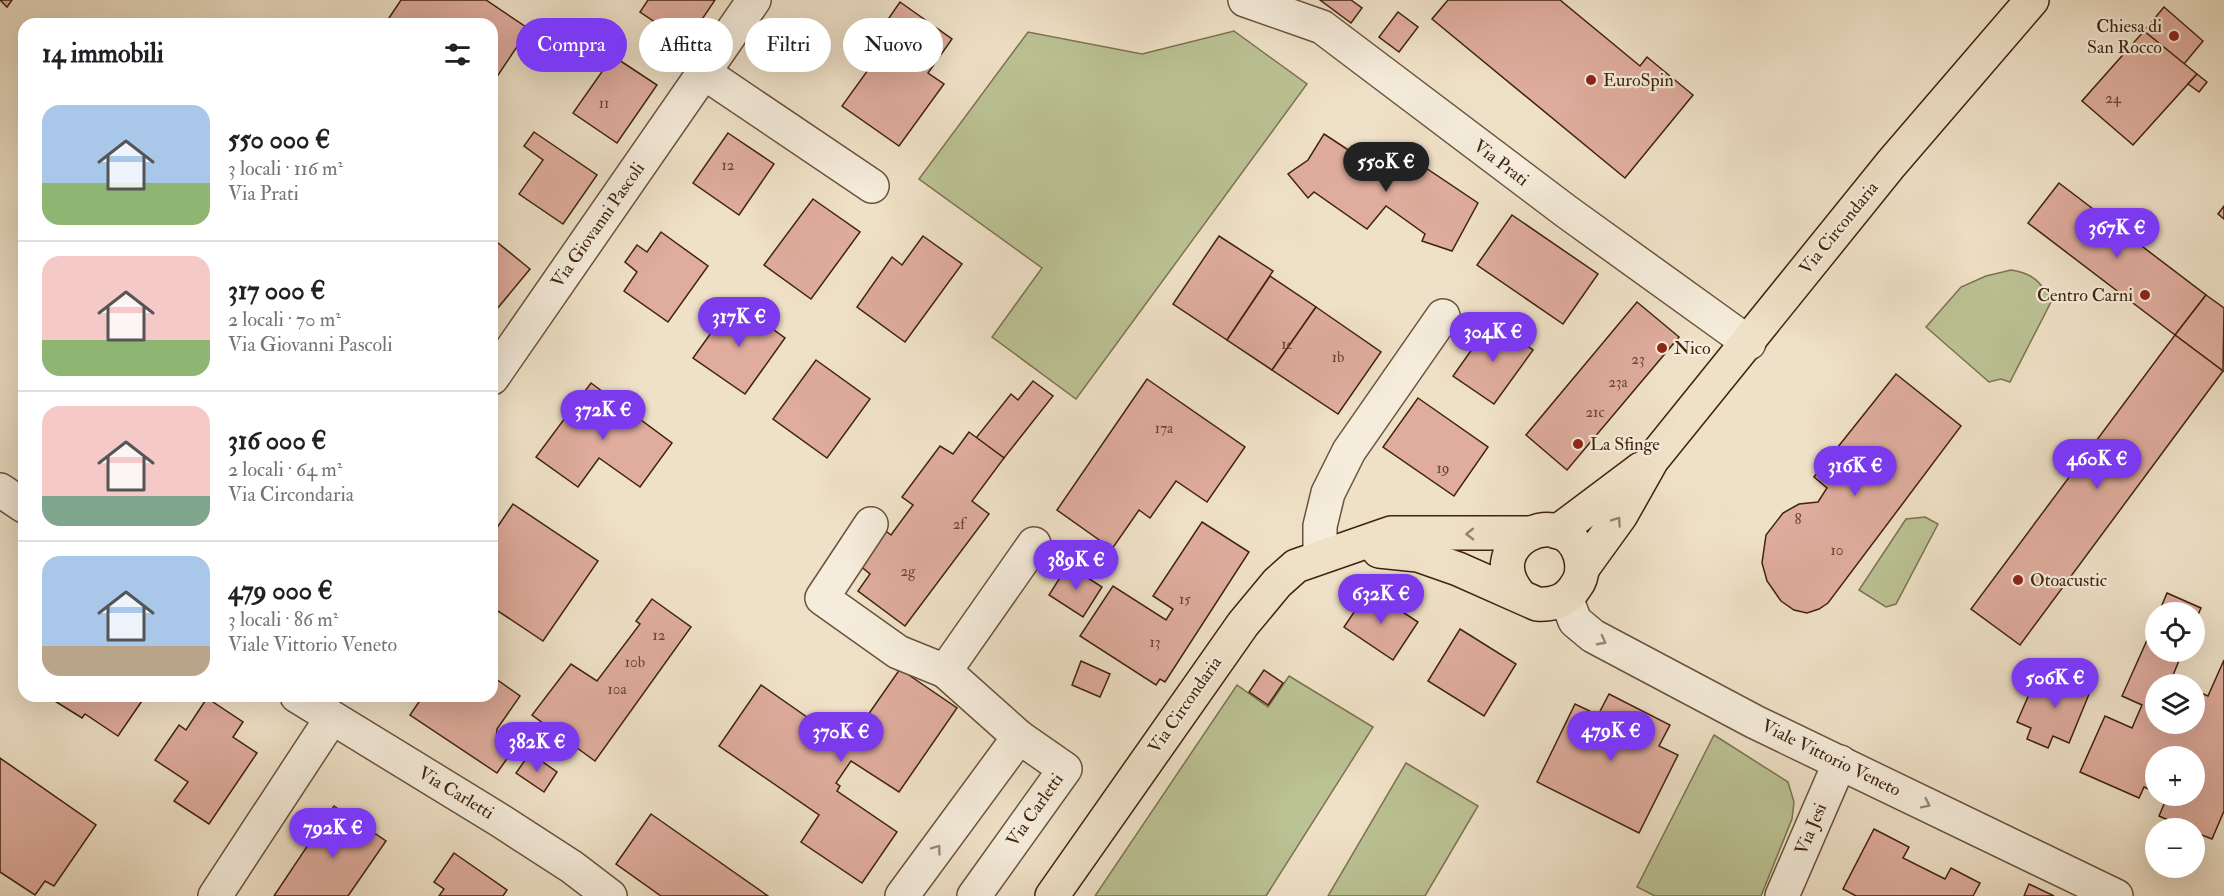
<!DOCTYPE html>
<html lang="it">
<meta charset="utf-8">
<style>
:root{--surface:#fff;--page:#f2f2f2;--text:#202124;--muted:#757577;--line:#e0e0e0;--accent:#7c3aed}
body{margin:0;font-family:"IM FELL Double Pica",serif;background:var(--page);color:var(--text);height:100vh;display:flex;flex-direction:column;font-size:22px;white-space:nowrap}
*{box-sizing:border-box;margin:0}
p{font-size:20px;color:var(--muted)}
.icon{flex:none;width:33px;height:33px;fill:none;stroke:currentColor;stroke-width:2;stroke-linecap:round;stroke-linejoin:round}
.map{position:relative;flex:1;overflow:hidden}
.details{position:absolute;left:18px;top:18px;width:480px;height:684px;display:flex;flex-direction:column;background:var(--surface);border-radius:18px;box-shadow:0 6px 24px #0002}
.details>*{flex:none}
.guide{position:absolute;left:516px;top:18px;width:570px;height:54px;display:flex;gap:12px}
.fabs{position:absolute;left:2145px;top:602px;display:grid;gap:12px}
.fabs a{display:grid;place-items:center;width:60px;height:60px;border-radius:50%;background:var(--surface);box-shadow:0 6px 24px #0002;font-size:30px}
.price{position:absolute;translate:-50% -51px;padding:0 14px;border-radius:21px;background:var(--accent);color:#fff;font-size:20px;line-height:39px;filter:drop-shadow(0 2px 3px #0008)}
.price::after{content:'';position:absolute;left:50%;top:36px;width:18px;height:14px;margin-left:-9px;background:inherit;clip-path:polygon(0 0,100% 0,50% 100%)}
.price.selected{background:#222;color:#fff}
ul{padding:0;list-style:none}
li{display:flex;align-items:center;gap:18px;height:150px;padding:0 24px}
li+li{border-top:2px solid var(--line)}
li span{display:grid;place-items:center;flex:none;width:168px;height:120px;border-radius:18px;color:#555}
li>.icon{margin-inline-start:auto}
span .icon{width:72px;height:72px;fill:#fffc;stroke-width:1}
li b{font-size:26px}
h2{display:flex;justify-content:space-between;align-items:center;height:72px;padding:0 24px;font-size:26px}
.tag{padding:0 21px;border-radius:27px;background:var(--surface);box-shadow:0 6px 24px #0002;font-size:21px;line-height:54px}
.tag.selected{background:var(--accent);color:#fff}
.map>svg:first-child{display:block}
.green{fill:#bbc294;stroke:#7d7250;stroke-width:1.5}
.building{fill:#dfac9d;stroke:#3f230d;stroke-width:1.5}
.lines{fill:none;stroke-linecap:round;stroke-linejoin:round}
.minor-casing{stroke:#6b523c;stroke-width:36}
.major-casing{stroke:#3f230d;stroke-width:36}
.minor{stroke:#f5ecdb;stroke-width:33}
.major{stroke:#efe1c7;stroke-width:33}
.oneway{stroke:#97826a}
.oneway2{stroke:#9a8874}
.poi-dot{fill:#8f2418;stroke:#f5ecdb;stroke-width:2}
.labels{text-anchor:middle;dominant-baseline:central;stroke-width:4.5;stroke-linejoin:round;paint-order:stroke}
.number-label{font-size:15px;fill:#674531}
.poi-label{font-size:18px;fill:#3f230d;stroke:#f5ecdb;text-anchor:start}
.street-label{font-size:18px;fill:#3f230d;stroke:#f5ecdb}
</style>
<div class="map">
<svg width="2224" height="896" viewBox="0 0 2224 896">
<rect width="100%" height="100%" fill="#efe1c7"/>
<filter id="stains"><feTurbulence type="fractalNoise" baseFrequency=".00333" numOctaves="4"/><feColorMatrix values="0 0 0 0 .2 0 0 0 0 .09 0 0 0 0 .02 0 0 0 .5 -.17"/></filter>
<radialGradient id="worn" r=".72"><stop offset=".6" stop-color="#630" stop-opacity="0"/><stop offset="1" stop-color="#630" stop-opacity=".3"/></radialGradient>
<!-- green -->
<g class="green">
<path d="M1234,31L1307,84L1076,399L992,337L1042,268L919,179L1028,32L1142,54Z"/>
<path d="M2011,270C2033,273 2040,282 2052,300L2010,382L2001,379L1989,382L1926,327L1961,287L1986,276Z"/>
<path d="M1925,517L1938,524L1896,604L1886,607L1859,590L1906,519Z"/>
<path d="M1289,676L1373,727L1266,896H1095L1237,685L1268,707Z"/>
<path d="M1714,735L1788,782L1794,802L1792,819L1761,896H1655L1637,887Z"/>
<path d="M1406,763L1478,806L1425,896H1328Z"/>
</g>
<!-- building -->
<g class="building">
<path d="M0,0H12L7,7Z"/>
<path d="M401,0H486L529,29L492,84V24H385Z"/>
<path d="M648,0H715L686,43L640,12Z"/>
<path d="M1320,0H1351L1362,8L1351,23Z"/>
<path d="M1448,0H1560L1640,66L1647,57L1693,95L1625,178L1432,19Z"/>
<path d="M900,2L952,39L928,73L944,84L899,146L842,106L876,59L866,51Z"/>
<path d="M2164,7L2203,41L2184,64L2144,31Z"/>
<path d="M1398,12L1418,27L1399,52L1379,37Z"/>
<path d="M2144,31L2197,74L2133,145L2082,101Z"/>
<path d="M613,56L657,85L617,143L573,113Z"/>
<path d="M2197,74L2207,82L2199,92L2188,84Z"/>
<path d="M534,132L597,175L563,224L519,194L543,160L524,146Z"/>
<path d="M728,133L774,164L739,215L693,183Z"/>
<path d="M1324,134L1394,180L1411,158L1478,203L1452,251L1422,241L1425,234L1386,206L1367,229L1314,192L1308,198L1288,174L1308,160Z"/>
<path d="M2059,183L2206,295L2175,335L2028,223Z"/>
<path d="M813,199L860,232L811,299L764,265Z"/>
<path d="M2224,206V219L2218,214Z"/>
<path d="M1512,215L1598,274L1563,324L1477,265Z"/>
<path d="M661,232L708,266L668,322L624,291L637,272L625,262L637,245L647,252Z"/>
<path d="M923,236L962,264L905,342L857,307L892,257L902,265Z"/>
<path d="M1219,236L1273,271L1227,340L1173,304Z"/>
<path d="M492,238L530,269L492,315Z"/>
<path d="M1270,276L1316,307L1272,370L1227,340Z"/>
<path d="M2206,295L2224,308L2223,371L2175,335Z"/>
<path d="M734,301L785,338L745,394L693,358Z"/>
<path d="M1637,302L1679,337L1567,470L1526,435Z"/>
<path d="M1316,307L1381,352L1338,414L1272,370Z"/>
<path d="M1492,321L1533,350L1494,404L1453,376Z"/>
<path d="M2175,335L2223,371L2020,645L1971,609Z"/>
<path d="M816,360L870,399L827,458L773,419Z"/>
<path d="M1896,374L1961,426L1828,603L1819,609L1807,613L1794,610L1781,601L1767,581L1762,563L1766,535L1783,513L1799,504L1818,502L1827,488L1814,477Z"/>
<path d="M1147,379L1245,447L1207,502L1176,481L1150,518L1139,510L1112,549L1057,510Z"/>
<path d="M1033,381L1053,396L1004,458L976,438L1011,394L1018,400Z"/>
<path d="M591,383L672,443L640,487L599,458L578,487L536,457Z"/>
<path d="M1418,398L1488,447L1454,496L1383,447Z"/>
<path d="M969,432L1004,458L972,501L989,514L905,626L858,591L870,574L853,560L879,526L891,535L913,505L902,497L940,446L953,454Z"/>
<path d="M513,504L598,561L543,641L492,607V535Z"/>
<path d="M1202,522L1249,552L1165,682L1160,679L1156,685L1080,636L1113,586L1166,620L1173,609L1153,596Z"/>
<path d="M1068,565L1102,587L1083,617L1049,595Z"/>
<path d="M1369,590L1418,622L1393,660L1344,627Z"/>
<path d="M2167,593L2201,608L2194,624V612H2159Z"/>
<path d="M652,599L691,627L595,761L532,715L571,664L597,681L640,624L636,621Z"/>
<path d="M2156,620V651H2183L2171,680L2181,684H2156V723H2194V690L2208,696L2224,660V811L2212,839L2194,832V828H2186L2159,816L2167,797L2162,795H2194V756H2156V792L2144,787L2139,798L2080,772L2105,716L2132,728L2142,705L2122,696Z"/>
<path d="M1460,629L1516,664L1484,716L1428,681Z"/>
<path d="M1081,661L1110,674L1100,697L1072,685Z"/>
<path d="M900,669L957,708L899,792L851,761L836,783L840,786L837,791L897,832L862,883L801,842L819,815L719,746L761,685L847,745Z"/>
<path d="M1264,670L1283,683L1268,705L1249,692Z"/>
<path d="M2071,673L2094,682L2069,743L2053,736L2048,748L2027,739L2031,728L2017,722L2037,676L2065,687Z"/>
<path d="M492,676L520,696L497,729L496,743L511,753L497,773L410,715L423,696H492Z"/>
<path d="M1609,694L1670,725L1659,746L1678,755L1639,833L1537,782L1575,704L1598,715Z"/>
<path d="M52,696H140L144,698L118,736L85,714L82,718L50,698Z"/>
<path d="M207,698L243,722L233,737L257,753L209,824L174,801L188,782L155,760L179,725L186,730Z"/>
<path d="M530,753L557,772L544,792L516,773Z"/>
<path d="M0,758L96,825L54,886L45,881L35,895L0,872Z"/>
<path d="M334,806L386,841L348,896H274Z"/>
<path d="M651,814L768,896H661L616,864Z"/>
<path d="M1874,829L1909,847L1903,858L1945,879L1951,868L1980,883L1973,896H1856L1843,889Z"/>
<path d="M454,853L507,890L503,896H439L444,889L434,882Z"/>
<path d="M2029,884L2054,896H2024Z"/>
</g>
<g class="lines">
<defs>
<g id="minor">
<path d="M1245,0L1322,27L1567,212L1749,343"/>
<path d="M703,72L872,186"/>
<path d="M492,378L754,0"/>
<path d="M0,490L24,506"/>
<path d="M871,524L822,598L898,652L945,671"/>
<path d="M1320,556V526L1328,493L1349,451L1443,316"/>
<path d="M1566,598L1575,621L1593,636L1755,722L2116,896"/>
<path d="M297,696L501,821L572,867L610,896"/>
<path d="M1019,737L945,671L1034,544"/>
<path d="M215,896L331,719"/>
<path d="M902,896L1019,737L1065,769L974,896"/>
<path d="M1782,896L1840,762"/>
</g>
<g id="major">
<path d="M1557,532L1641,469"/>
<path d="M1379,551L1418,555L1458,569L1537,604C1553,605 1567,601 1576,586C1583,577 1583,566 1580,555C1563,501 1478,543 1518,593"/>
<path d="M1582,569L1621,515L1652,460L1891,164L2032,0"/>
<path d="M1052,896L1243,624L1277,583L1296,566L1391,533H1529"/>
</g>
</defs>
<!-- minor casing -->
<use href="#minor" class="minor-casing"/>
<!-- major casing -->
<use href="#major" class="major-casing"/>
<!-- minor -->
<use href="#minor" class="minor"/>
<!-- major -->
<use href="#major" class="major"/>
</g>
<!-- one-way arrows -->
<defs><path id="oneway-chevron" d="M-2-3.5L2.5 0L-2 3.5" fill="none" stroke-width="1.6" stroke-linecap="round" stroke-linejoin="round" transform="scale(1.5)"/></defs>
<g class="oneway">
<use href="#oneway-chevron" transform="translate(1617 521) rotate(-55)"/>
<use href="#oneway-chevron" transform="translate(1470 534) rotate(179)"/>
</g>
<g class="oneway2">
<use href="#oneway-chevron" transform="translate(1602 641) rotate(28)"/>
<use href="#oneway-chevron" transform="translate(1926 804) rotate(26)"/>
<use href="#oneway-chevron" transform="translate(937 849) rotate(-54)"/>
</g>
<!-- markers -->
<g class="poi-dot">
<circle cx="2174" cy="36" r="6"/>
<circle cx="1591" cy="80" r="6"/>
<circle cx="2145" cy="295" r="6"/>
<circle cx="1662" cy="348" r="6"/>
<circle cx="1578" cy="444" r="6"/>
<circle cx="2018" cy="580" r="6"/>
</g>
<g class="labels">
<!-- number labels -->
<g class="number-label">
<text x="2113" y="98">24</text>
<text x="604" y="103">11</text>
<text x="728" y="165">12</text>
<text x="1287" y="344">1c</text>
<text x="1338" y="357">1b</text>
<text x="1638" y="359">23</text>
<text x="1618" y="382">23a</text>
<text x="1595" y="412">21c</text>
<text x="1164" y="428">17a</text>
<text x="1443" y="468">19</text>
<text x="1798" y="519">8</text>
<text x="959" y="524">2f</text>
<text x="1837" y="550">10</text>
<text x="908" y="571">2g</text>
<text x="1185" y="599">15</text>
<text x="659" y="635">12</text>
<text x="1155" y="642">13</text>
<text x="635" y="662">10b</text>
<text x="617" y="689">10a</text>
</g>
<!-- poi labels -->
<g class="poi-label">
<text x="2162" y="26" text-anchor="end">Chiesa di<tspan x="2162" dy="21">San Rocco</tspan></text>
<text x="1603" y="80">EuroSpin</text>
<text x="2133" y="295" text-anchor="end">Centro Carni</text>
<text x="1674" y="348">Nico</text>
<text x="1590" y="444">La Sfinge</text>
<text x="2030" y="580">Otoacustic</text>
</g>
<!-- street labels -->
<g class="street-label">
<text transform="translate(1501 163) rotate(37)">Via Prati</text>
<text transform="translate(598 225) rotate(-55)">Via Giovanni Pascoli</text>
<text transform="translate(1839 228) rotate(-51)">Via Circondaria</text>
<text transform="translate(1185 705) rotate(-55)">Via Circondaria</text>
<text transform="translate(1831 758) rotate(26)">Viale Vittorio Veneto</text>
<text transform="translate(456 793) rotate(31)">Via Carletti</text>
<text transform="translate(1035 810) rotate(-55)">Via Carletti</text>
<text transform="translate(1811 829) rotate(-67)">Via Jesi</text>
</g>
</g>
<rect width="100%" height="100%" filter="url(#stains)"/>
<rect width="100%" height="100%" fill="url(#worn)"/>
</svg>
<div class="fabs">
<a><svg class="icon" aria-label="locate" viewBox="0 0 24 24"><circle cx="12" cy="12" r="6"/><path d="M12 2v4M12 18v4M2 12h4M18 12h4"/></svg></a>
<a><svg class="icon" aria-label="layers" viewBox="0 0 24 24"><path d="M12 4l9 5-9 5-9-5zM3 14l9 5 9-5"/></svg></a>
<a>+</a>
<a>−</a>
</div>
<b class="price selected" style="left:1386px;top:193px">550K €</b>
<b class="price" style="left:2117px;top:259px">367K €</b>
<b class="price" style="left:739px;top:348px">317K €</b>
<b class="price" style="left:1493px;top:363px">304K €</b>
<b class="price" style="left:603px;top:441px">372K €</b>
<b class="price" style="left:2097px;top:490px">460K €</b>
<b class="price" style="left:1855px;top:497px">316K €</b>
<b class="price" style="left:1076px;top:591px">389K €</b>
<b class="price" style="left:1381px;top:625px">632K €</b>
<b class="price" style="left:2055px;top:709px">506K €</b>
<b class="price" style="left:1611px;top:762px">479K €</b>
<b class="price" style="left:841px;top:763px">370K €</b>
<b class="price" style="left:537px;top:773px">382K €</b>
<b class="price" style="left:333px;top:859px">792K €</b>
<div class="guide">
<a class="tag selected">Compra</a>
<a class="tag">Affitta</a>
<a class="tag">Filtri</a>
<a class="tag">Nuovo</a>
</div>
<section class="details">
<h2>14 immobili<svg class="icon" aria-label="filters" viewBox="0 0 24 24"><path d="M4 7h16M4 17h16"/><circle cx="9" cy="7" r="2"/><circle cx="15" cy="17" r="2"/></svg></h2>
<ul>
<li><span style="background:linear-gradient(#a9c7e8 65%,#8fb573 0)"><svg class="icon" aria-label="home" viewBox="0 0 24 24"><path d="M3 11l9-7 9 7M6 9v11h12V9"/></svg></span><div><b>550 000 €</b><p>3 locali · 116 m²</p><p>Via Prati</p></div></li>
<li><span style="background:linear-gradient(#f6c9c9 70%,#8fb573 0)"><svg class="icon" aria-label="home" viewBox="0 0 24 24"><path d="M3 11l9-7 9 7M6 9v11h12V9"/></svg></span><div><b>317 000 €</b><p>2 locali · 70 m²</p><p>Via Giovanni Pascoli</p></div></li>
<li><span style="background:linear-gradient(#f6c9c9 75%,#7fa58c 0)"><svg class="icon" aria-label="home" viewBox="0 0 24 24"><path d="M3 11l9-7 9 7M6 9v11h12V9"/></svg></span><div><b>316 000 €</b><p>2 locali · 64 m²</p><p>Via Circondaria</p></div></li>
<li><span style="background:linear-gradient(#a9c7e8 75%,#b9a48a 0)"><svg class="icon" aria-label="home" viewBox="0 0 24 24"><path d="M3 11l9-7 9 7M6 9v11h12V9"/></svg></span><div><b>479 000 €</b><p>3 locali · 86 m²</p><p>Viale Vittorio Veneto</p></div></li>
</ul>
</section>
</div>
